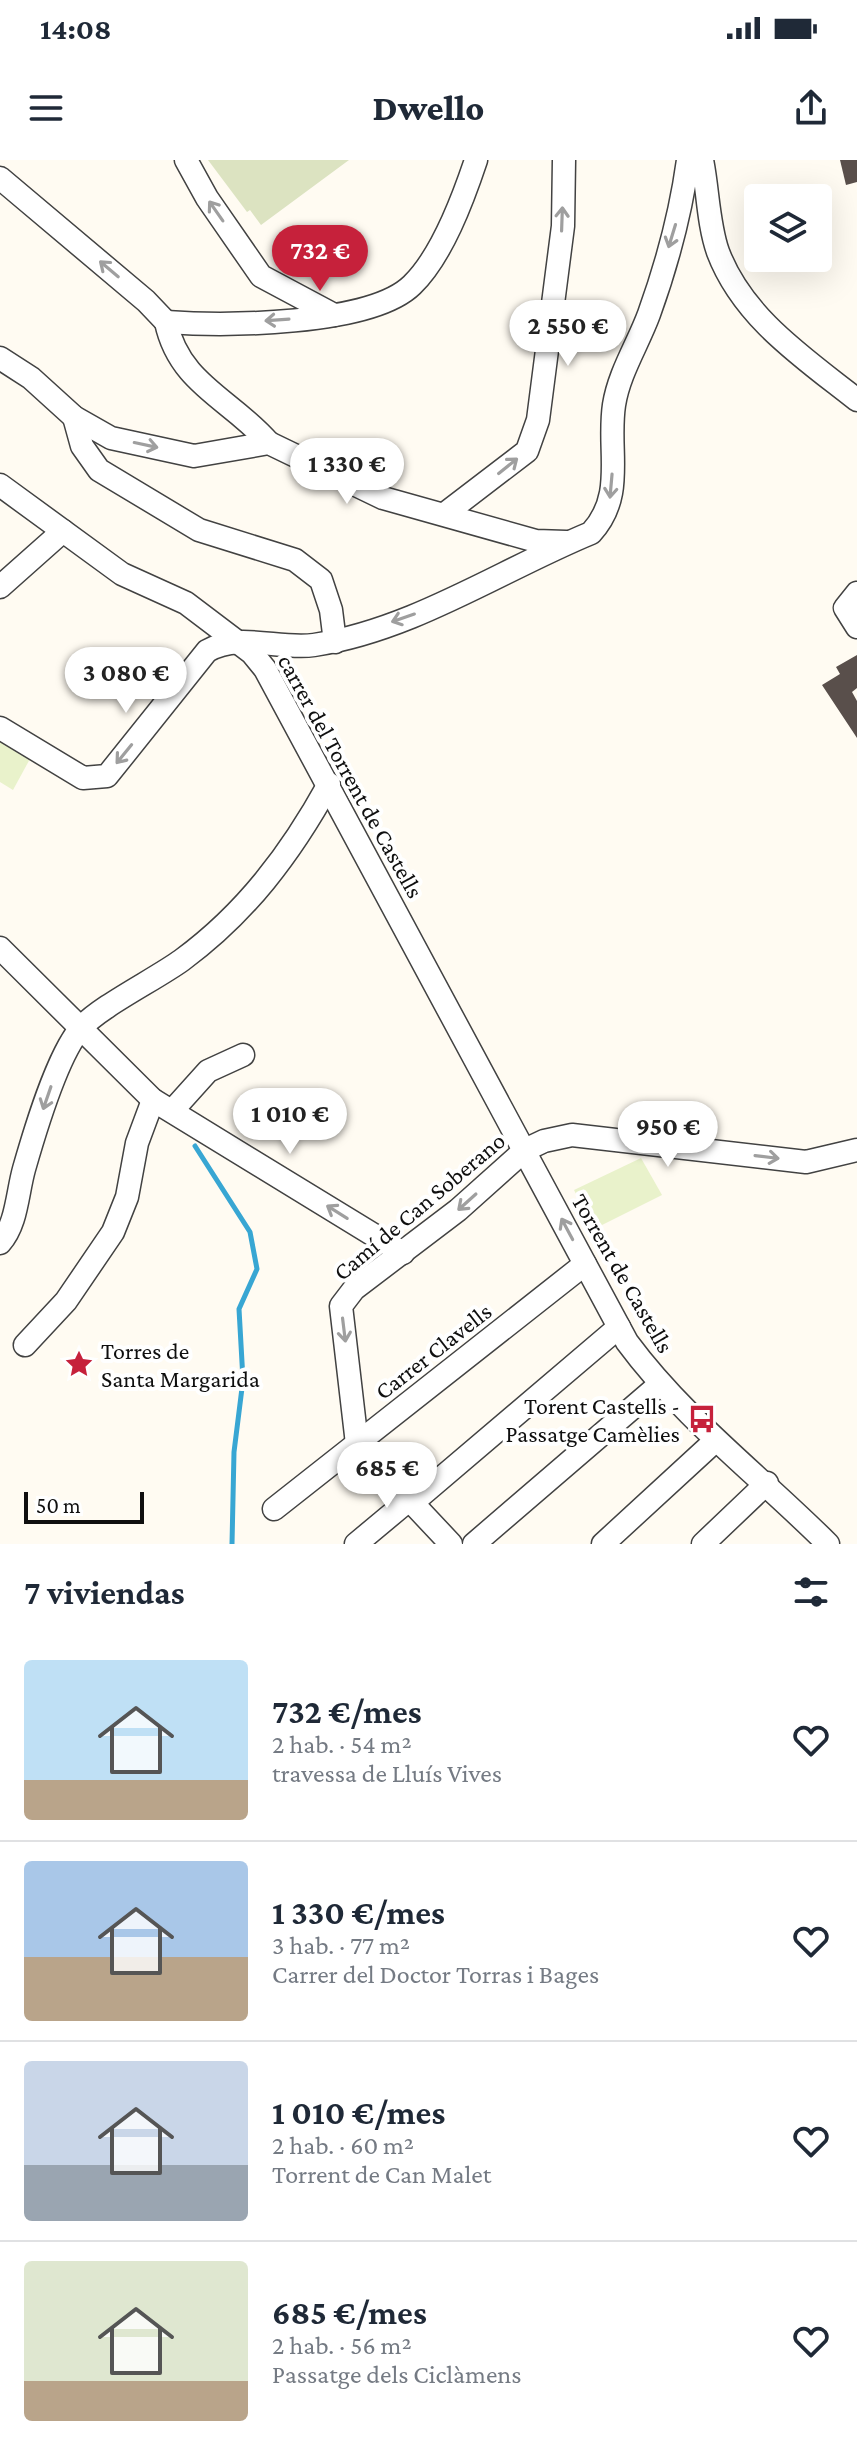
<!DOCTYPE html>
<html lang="es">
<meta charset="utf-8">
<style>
:root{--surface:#fff;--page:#f6f6f7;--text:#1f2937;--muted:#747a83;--line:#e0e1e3;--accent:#c6213b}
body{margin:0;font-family:"Crimson Pro",serif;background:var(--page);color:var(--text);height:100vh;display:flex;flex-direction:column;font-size:30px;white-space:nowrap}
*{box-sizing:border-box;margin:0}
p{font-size:26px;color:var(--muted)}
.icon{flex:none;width:44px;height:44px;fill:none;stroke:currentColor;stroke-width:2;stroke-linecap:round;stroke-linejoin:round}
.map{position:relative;height:1384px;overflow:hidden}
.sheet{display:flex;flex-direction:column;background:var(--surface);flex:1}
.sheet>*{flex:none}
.tools{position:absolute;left:744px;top:24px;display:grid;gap:16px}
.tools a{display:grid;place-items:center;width:88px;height:88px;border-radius:8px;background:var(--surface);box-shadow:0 8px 32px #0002;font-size:40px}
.scale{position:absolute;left:24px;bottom:20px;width:120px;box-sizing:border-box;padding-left:8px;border:4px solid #0f0f0f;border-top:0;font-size:22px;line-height:28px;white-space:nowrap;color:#0f0f0f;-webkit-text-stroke:6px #fff;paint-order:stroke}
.price{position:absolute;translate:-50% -68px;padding:0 18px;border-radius:28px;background:#fff;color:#222;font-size:26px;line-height:52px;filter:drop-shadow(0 2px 4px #0008)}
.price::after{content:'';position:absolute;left:50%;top:48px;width:24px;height:18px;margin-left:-12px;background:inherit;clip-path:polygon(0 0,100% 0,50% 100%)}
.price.on{background:var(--accent);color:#fff}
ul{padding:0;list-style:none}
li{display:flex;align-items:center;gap:24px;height:200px;padding:0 24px}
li+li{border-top:2px solid var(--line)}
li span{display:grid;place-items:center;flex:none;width:224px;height:160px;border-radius:8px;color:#555}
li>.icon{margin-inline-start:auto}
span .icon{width:96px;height:96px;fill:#fffc;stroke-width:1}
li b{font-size:34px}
h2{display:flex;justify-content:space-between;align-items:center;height:96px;padding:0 24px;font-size:34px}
.status{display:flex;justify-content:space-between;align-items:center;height:56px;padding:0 40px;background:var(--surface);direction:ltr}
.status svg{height:22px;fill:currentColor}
header{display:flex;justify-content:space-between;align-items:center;height:104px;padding:0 24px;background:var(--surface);font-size:36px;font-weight:800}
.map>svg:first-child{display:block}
.cemetery{fill:#dce3c1}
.pitch{fill:#e9f2cb}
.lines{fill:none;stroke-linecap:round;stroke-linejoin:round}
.stream{stroke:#38a6d3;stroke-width:5}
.building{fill:#594f4b}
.minor-casing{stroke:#424242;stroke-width:25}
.minor{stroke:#fff;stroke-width:22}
.oneway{stroke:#9f9f9f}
.labels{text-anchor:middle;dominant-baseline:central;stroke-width:8;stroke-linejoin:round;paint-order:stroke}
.street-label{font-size:24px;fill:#0f0f0f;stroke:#fff}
.poi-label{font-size:24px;fill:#0f0f0f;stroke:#fff;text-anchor:start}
</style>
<div class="status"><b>14:08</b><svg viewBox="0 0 49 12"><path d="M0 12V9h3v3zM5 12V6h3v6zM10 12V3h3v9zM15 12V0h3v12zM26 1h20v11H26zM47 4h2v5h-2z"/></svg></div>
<header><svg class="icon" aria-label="menu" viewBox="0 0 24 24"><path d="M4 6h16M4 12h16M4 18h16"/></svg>Dwello<svg class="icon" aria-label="share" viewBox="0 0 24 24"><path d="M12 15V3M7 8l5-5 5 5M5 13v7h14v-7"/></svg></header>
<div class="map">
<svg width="857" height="1384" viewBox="0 0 857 1384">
<rect width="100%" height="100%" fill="#fffbf2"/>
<!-- cemetery -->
<path class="cemetery" d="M208,0H349L261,65L250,50L247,52Z"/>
<!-- pitch -->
<g class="pitch">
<path d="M0,579L31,597L13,630L0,622Z"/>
<path d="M641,998L662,1035L594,1069L574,1030Z"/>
</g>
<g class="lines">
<!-- stream -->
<path class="stream" d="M195,986L250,1072L257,1109L239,1149L243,1220L234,1292L232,1384"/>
</g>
<!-- building -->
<g class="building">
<path d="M840,0H857V22L846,25Z"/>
<path d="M857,495V528L852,532L857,541V578L822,525L840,514L836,507Z"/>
</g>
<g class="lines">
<defs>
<g id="minor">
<path d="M186,0L207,38L261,116L334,155"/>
<path d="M702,0C708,29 708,64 718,92C743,158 804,198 857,240"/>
<path d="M0,18L146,141L166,162"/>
<path d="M166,162C223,166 370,166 412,125C442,96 463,39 476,0"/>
<path d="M166,162C179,224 231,239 269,283"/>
<path d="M0,198L31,218L74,257L111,278L194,296L269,283L383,338L536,381L566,382"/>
<path d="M74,257L82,286L99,310L199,370L295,400L321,420L331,450L335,482"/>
<path d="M0,325L122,414L186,443L252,493L265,509L627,1182C684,1259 760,1316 828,1384"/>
<path d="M446,353L527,291L538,260L563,66L564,0"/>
<path d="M0,427L63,371"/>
<path d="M857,433L845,448L857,467"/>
<path d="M0,568L83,618L107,616L207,491C239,472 279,490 314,485C413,470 501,410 591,373C626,335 607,291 614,245C619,213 638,184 649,154C667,104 681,52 688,0"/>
<path d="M0,788L153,940L403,1093"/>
<path d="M172,951L208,911L243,895"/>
<path d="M0,1083C17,1064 17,1034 24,1009C34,974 57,895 81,868C99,847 156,819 182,800C246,753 291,693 329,624"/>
<path d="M25,1185L66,1141L113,1072L127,1037L137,983L153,940"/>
<path d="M357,1284L341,1146L354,1129L458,1050L525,990L544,981L572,975L806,1002L857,990"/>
<path d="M357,1284L451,1384"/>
<path d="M274,1349L585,1104"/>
<path d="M356,1384L404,1344L412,1343L619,1167"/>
<path d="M474,1384L659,1225"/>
<path d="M603,1384L715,1281"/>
<path d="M703,1384L767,1323"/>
</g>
</defs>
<!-- minor casing -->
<use href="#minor" class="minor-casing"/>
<!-- minor -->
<use href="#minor" class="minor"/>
</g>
<!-- one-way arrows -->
<defs><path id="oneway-shaft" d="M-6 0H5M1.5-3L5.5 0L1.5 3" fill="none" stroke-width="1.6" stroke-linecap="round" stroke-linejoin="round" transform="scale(2)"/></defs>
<g class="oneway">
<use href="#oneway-shaft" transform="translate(216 51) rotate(-125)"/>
<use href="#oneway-shaft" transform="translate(562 59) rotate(-88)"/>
<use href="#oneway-shaft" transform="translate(672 76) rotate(107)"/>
<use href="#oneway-shaft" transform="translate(109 109) rotate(-140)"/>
<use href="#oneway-shaft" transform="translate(277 160) rotate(176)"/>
<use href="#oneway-shaft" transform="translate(146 285) rotate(12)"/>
<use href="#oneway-shaft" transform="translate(508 306) rotate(-39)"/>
<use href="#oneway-shaft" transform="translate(611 326) rotate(95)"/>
<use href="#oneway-shaft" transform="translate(403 458) rotate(161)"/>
<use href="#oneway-shaft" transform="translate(124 594) rotate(129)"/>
<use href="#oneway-shaft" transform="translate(47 938) rotate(109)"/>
<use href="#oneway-shaft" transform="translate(767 997) rotate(7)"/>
<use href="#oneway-shaft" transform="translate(467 1042) rotate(138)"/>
<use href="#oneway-shaft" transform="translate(337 1052) rotate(-148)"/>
<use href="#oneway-shaft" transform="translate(567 1069) rotate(-118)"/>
<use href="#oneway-shaft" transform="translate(344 1170) rotate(83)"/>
</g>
<!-- icons -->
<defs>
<symbol id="sight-bare" viewBox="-9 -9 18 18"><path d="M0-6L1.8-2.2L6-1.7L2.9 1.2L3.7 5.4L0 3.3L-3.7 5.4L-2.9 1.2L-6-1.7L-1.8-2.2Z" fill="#c6213b" stroke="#fff" stroke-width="2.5" paint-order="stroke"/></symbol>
<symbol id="bus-bare" viewBox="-9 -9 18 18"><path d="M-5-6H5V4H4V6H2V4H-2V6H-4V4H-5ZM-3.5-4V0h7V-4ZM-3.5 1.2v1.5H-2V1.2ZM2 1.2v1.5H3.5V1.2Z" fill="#c6213b" stroke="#fff" stroke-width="2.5" paint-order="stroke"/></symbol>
</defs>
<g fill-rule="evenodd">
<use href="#sight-bare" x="59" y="1184" width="40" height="40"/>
<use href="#bus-bare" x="682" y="1239" width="40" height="40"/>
</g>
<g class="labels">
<!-- street labels -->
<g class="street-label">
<text transform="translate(351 616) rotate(61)">carrer del Torrent de Castells</text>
<text transform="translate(419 1046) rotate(-40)">Camí de Can Soberano</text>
<text transform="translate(623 1113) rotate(60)">Torrent de Castells</text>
<text transform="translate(433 1191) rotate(-38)">Carrer Clavells</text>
</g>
<!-- poi labels -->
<g class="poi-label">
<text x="101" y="1190">Torres de<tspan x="101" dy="28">Santa Margarida</tspan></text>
<text x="680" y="1245" text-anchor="end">Torent Castells -<tspan x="680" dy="28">Passatge Camèlies</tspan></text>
</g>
</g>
</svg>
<div class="tools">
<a><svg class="icon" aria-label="layers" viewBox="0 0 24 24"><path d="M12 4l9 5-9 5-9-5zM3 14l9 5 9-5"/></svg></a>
</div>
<div class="scale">50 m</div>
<b class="price on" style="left:320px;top:133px">732 €</b>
<b class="price" style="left:568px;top:208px">2 550 €</b>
<b class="price" style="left:347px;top:346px">1 330 €</b>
<b class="price" style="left:126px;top:555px">3 080 €</b>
<b class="price" style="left:290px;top:996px">1 010 €</b>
<b class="price" style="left:668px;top:1009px">950 €</b>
<b class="price" style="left:387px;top:1350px">685 €</b>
</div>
<section class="sheet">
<h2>7 viviendas<svg class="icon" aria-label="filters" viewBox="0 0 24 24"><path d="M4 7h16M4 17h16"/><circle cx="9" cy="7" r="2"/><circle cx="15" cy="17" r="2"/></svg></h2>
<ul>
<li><span style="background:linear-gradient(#bfe0f5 75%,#b9a48a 0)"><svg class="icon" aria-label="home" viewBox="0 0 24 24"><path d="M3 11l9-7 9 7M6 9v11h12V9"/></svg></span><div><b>732 €/mes</b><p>2 hab. · 54 m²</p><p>travessa de Lluís Vives</p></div><svg class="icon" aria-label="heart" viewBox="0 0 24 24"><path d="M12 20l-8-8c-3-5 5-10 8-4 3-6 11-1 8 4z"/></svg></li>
<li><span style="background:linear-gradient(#a9c7e8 60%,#b9a48a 0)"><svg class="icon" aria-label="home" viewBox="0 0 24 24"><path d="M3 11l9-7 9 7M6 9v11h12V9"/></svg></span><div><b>1 330 €/mes</b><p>3 hab. · 77 m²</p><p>Carrer del Doctor Torras i Bages</p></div><svg class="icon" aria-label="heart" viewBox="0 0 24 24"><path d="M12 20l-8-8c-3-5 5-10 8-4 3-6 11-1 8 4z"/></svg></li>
<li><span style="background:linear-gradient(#c9d6e8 65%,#9aa5b1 0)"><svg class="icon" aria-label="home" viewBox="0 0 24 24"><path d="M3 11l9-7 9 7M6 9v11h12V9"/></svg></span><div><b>1 010 €/mes</b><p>2 hab. · 60 m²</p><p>Torrent de Can Malet</p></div><svg class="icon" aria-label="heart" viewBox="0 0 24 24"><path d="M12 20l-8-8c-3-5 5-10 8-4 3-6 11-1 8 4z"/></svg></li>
<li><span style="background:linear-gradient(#dfe7d0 75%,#b9a48a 0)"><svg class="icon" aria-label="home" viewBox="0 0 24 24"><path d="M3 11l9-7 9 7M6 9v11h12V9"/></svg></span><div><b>685 €/mes</b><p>2 hab. · 56 m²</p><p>Passatge dels Ciclàmens</p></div><svg class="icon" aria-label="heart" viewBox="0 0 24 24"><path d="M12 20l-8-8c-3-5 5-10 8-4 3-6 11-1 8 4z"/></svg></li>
</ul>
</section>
